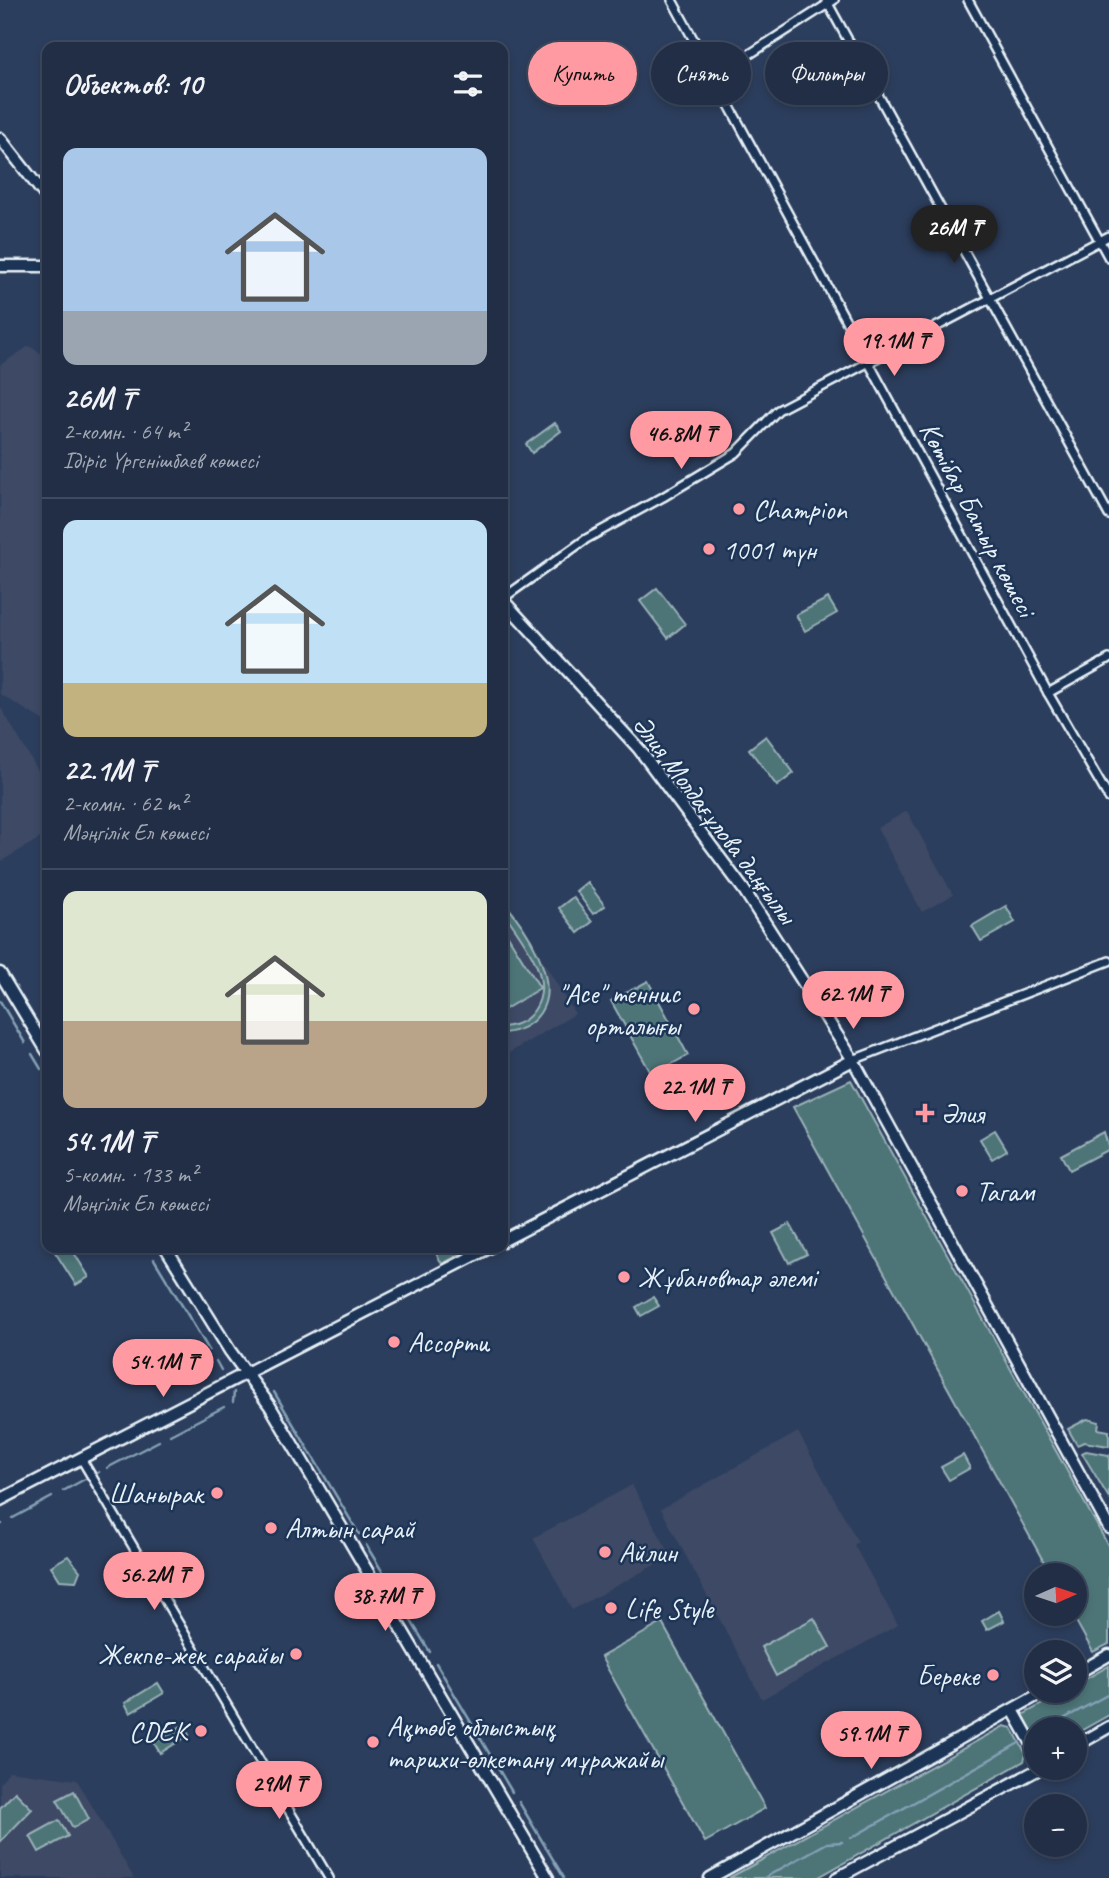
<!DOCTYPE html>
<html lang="ru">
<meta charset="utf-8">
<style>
:root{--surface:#212e46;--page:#29364d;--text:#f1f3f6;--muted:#a2a8b3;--line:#3e4a5f;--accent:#ff9aa2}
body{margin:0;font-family:Caveat,sans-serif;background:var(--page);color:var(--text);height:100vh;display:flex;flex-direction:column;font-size:26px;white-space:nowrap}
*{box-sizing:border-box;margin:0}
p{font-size:23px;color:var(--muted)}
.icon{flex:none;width:38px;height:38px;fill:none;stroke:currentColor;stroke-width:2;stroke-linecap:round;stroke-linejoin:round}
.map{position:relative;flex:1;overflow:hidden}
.details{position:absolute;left:42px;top:42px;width:466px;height:1211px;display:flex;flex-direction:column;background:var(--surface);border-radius:14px;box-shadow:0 4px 10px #0003,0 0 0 2px var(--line)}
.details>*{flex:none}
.banner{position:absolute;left:528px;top:42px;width:474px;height:63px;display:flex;gap:14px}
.needle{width:46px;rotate:87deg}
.controls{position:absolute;left:1024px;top:1563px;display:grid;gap:14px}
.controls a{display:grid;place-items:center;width:63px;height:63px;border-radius:50%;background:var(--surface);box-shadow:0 4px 10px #0003,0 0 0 2px var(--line);font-size:35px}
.price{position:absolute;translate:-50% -60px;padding:0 16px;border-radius:24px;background:var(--accent);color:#111;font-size:23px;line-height:46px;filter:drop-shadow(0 2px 4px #0008)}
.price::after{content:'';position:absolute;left:50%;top:42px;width:21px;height:16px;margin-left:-10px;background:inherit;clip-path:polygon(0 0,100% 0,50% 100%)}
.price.selected{background:#222;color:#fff}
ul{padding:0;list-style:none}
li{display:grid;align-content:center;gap:14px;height:371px;padding:0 21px}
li+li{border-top:2px solid var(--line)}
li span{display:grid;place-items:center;height:217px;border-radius:14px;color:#555}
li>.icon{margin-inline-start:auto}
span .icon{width:126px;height:126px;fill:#fffc;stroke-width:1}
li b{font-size:30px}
h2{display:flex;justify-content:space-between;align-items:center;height:84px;padding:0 21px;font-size:30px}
.tag{padding:0 24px;border-radius:32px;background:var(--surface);box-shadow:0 4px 10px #0003,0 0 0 2px var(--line);font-size:24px;line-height:63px}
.tag.selected{background:var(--accent);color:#111}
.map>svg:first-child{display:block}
.built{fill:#3e4965}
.green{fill:#4d7478;stroke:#9ab2b8;stroke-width:2}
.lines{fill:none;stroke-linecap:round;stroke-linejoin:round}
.stream{stroke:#84a1b5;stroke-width:2.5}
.street-casing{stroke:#e8f1f8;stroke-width:12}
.secondary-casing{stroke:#e8f1f8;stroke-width:15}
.street{stroke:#1d3557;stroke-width:7}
.secondary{stroke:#1d3557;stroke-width:10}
.poi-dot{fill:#ff9aa2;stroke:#1d3557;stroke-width:2.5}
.labels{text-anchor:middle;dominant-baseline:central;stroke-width:5;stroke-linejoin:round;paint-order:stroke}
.poi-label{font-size:28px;fill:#e8f1f8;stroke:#1d3557;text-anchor:start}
.street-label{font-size:28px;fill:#e8f1f8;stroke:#1d3557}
</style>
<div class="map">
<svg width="1109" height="1878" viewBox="0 0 1109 1878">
<rect width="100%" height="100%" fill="#2c3e5d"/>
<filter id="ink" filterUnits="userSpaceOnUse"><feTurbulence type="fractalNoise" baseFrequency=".0143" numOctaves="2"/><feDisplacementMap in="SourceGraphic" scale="14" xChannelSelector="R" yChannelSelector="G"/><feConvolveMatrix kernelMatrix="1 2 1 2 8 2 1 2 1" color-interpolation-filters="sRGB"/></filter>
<g filter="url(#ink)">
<!-- built -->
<g class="built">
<path d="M29,346L47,357V723L0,694V365Z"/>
<path d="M0,706L47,786V834L0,862Z"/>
<path d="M907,811L953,895L922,912L877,828Z"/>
<path d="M502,893L575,1014L502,1057Z"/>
<path d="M798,1432L858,1542L854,1545L898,1625L762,1699L661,1509Z"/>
<path d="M632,1485L671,1556L572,1610L533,1538Z"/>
<path d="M9,1771L77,1780L134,1878H0V1784Z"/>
</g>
<!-- green -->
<g class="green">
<path d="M555,423L561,431L532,453L526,444Z"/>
<path d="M657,588L685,624L668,638L640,601Z"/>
<path d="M828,598L837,613L805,631L796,615Z"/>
<path d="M766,736L794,773L777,786L749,749Z"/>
<path d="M587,882L605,906L593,914L576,891Z"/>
<path d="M573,897L592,922L578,933L559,908Z"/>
<path d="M502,900C525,926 562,980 540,1013C531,1026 517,1032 502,1033V1027C515,1026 528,1021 535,1009C556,976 519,937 502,909Z"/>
<path d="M1006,906L1015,922L981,941L972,926Z"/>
<path d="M502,926L540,988L502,1011Z"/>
<path d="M648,981L688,1055L652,1075L611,1001Z"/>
<path d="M851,1080L1109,1547V1644L1093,1652L1072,1614H1074V1575H1051L793,1107Z"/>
<path d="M995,1130L1007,1150L992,1159L980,1139Z"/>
<path d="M1104,1132L1109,1149L1069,1170L1061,1155Z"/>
<path d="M790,1224L807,1254L789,1263L773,1233Z"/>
<path d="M71,1248L89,1277L76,1285L53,1249Z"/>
<path d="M433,1248H472L442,1264Z"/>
<path d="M653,1297L659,1306L641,1316L636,1307Z"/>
<path d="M1087,1419L1099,1422L1098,1429L1109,1431V1446L1084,1442L1077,1445L1068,1429Z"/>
<path d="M1086,1451L1109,1455V1498L1082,1453Z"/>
<path d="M963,1455L970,1468L949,1480L941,1467Z"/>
<path d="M68,1556L80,1571L76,1581L60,1580L51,1566Z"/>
<path d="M999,1611L1004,1621L987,1630L982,1621Z"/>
<path d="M814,1618L830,1647L776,1676L761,1647Z"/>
<path d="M662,1623L765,1808L705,1842L601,1657Z"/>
<path d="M1109,1666V1715L1075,1734L1074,1729H1036V1744L1021,1716L1066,1691L1074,1690L1075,1685Z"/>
<path d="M158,1683L164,1693L130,1713L125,1703Z"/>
<path d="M183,1725L189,1735L160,1753L154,1743Z"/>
<path d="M1004,1726L1012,1728L1026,1754L1024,1761L817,1878H729Z"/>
<path d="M74,1791L89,1819L73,1828L57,1800Z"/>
<path d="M15,1792L32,1809L0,1842V1808Z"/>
<path d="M59,1820L68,1836L39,1852L30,1836Z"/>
</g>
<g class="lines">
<!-- stream -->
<g class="stream">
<path d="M0,1001L25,1043"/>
<path d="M32,1054L41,1069"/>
<path d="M154,1259L209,1350"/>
<path d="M216,1361L221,1370"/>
<path d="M274,1392L359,1534"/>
<path d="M233,1402L234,1392"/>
<path d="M170,1435L224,1407"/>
<path d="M107,1468L159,1441"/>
<path d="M96,1474L99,1472"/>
<path d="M63,1491L85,1479"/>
<path d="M13,1518L52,1497"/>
<path d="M0,1525L2,1524"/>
<path d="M366,1545L385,1576"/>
<path d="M394,1593L430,1652"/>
<path d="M436,1663L512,1792"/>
<path d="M1045,1729L1109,1694"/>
<path d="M519,1802L564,1878"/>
<path d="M851,1838L1019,1743"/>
<path d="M764,1878L827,1843L842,1842"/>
</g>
<defs>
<g id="street">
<path d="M672,0L1048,693L1109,798"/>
<path d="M826,0L1109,515"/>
<path d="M968,0L1109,258"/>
<path d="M714,77L834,0"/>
<path d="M502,599L586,539L663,497L736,453L778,410L1109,236"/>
<path d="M1048,693L1109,659"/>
<path d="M853,1060L1109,961"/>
<path d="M82,1460L329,1878"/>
</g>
<g id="secondary">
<path d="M0,138L47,198"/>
<path d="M0,266H47"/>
<path d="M502,599L639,749L744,890L853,1060L1109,1528"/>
<path d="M0,973L47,1051"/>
<path d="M502,1241L853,1060"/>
<path d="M166,1248L230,1351L270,1406L548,1878"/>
<path d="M0,1500L489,1248"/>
<path d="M1074,1675L1109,1655"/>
<path d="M1013,1710L1036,1751"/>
<path d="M1074,1747L1109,1727"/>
<path d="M710,1878L1047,1690"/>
<path d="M837,1878L1041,1768"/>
</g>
</defs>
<!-- street casing -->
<use href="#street" class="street-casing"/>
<!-- secondary casing -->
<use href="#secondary" class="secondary-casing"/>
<!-- street -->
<use href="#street" class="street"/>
<!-- secondary -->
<use href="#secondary" class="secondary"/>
</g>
</g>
<!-- markers -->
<g class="poi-dot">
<circle cx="739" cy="509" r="7"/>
<circle cx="709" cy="549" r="7"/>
<circle cx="694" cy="1009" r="7"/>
<path d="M921.5 1102.5h7v7h7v7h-7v7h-7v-7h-7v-7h7z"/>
<circle cx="962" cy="1191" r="7"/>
<circle cx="624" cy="1277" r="7"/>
<circle cx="394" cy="1342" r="7"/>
<circle cx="217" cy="1493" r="7"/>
<circle cx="271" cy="1528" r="7"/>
<circle cx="605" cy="1552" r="7"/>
<circle cx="611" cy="1608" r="7"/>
<circle cx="296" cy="1654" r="7"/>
<circle cx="993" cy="1675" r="7"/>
<circle cx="201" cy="1731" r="7"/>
<circle cx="373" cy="1742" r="7"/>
</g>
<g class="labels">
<!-- poi labels -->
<g class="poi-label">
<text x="753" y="509">Champion</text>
<text x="723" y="549">1001 түн</text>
<text x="680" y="993" text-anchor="end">"Ace" теннис<tspan x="680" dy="32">орталығы</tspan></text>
<text x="941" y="1113">Әлия</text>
<text x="976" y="1191">Тагам</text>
<text x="638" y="1277">Жұбановтар әлемі</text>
<text x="408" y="1342">Ассорти</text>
<text x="203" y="1493" text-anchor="end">Шанырак</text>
<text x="285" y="1528">Алтын сарай</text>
<text x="619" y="1552">Айлин</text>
<text x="625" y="1608">Life Style</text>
<text x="282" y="1654" text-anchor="end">Жекпе-жек сарайы</text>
<text x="979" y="1675" text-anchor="end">Береке</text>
<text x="387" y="1726">Ақтөбе облыстық<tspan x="387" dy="32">тарихи-өлкетану мұражайы</tspan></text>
<text x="187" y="1731" text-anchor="end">CDEK</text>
</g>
<!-- street labels -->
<g class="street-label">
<text transform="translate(978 519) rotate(62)">Көтібар Батыр көшесі</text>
<text transform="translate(715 819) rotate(53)">Әлия Молдағұлова даңғылы</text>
</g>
</g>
</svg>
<div class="controls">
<a><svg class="needle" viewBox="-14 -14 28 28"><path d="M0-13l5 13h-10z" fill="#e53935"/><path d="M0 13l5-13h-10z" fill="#a2a8b3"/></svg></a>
<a><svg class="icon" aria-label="layers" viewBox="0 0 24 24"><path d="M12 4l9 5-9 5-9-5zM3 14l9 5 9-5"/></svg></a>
<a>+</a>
<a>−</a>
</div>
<b class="price selected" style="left:954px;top:265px">26M ₸</b>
<b class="price" style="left:894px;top:378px">19.1M ₸</b>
<b class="price" style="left:681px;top:471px">46.8M ₸</b>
<b class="price" style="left:853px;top:1031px">62.1M ₸</b>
<b class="price" style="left:695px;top:1124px">22.1M ₸</b>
<b class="price" style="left:163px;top:1399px">54.1M ₸</b>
<b class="price" style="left:154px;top:1612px">56.2M ₸</b>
<b class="price" style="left:385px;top:1633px">38.7M ₸</b>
<b class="price" style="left:871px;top:1771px">59.1M ₸</b>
<b class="price" style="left:279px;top:1821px">29M ₸</b>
<div class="banner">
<a class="tag selected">Купить</a>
<a class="tag">Снять</a>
<a class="tag">Фильтры</a>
</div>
<section class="details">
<h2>Объектов: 10<svg class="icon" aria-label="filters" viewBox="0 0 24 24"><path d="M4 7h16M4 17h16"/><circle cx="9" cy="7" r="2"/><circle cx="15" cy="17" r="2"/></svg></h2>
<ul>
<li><span style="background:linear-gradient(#a9c7e8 75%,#9aa5b1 0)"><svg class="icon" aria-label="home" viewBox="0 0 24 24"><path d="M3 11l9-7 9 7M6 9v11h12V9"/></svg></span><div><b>26M ₸</b><p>2-комн. · 64 m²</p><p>Ідіріс Үргенішбаев көшесі</p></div></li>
<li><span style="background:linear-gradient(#bfe0f5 75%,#c2b280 0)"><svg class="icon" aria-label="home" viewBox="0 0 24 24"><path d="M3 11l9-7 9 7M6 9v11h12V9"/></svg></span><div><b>22.1M ₸</b><p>2-комн. · 62 m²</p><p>Мәңгілік Ел көшесі</p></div></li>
<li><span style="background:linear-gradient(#dfe7d0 60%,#b9a48a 0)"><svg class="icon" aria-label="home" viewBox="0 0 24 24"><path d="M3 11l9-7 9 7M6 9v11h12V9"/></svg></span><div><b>54.1M ₸</b><p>5-комн. · 133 m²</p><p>Мәңгілік Ел көшесі</p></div></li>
</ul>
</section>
</div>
